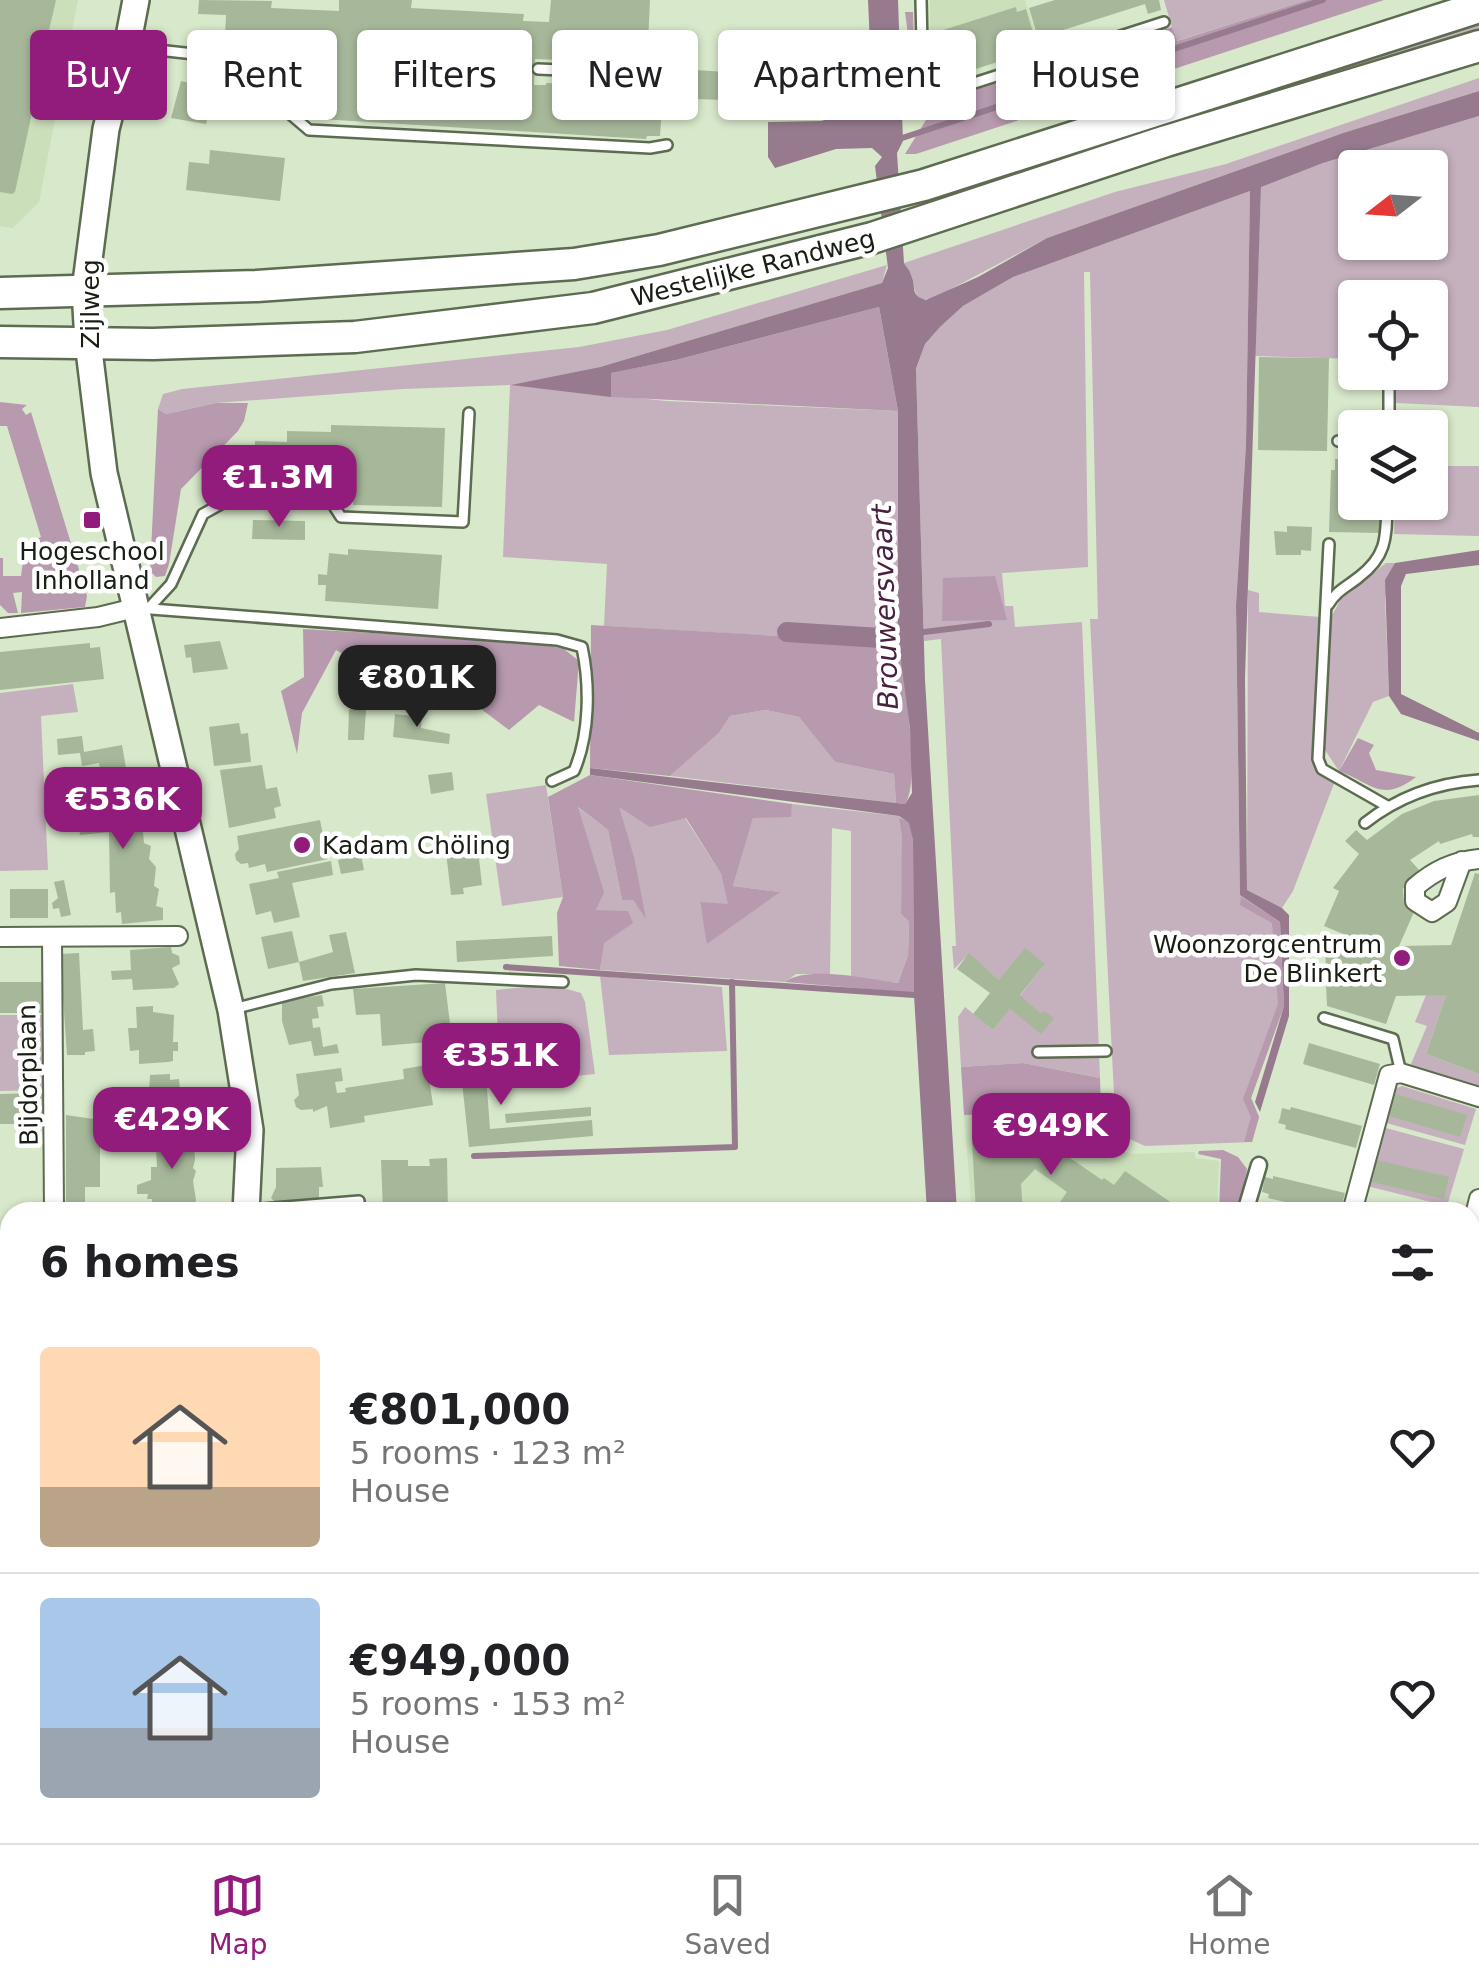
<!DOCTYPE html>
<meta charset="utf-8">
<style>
:root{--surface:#fff;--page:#f2f2f2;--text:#202124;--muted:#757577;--line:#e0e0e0;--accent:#921c7b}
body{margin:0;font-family:"DejaVu Sans",sans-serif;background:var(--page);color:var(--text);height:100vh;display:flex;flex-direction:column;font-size:38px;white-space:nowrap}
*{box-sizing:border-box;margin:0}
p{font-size:32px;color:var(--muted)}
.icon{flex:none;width:55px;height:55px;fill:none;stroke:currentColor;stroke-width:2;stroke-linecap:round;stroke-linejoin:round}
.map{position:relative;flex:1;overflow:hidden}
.sheet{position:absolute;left:0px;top:1202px;width:1480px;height:642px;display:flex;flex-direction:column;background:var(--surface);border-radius:30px 30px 0 0;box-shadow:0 2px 8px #0004}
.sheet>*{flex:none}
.hud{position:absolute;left:30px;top:30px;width:1420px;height:90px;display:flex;gap:20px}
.needle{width:65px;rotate:253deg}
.tools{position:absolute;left:1338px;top:150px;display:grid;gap:20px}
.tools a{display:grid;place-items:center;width:110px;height:110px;border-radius:10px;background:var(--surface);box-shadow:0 2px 8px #0004;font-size:50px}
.price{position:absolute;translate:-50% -85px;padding:0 22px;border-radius:20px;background:var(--accent);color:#fff;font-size:32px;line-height:65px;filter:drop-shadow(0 2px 5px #0008)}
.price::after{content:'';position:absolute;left:50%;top:60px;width:30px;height:22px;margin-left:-15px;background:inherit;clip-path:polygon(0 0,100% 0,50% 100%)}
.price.active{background:#222;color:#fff}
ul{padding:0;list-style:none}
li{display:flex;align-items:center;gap:30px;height:250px;padding:0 40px}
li+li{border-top:2px solid var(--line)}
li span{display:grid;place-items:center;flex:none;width:280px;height:200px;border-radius:10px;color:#555}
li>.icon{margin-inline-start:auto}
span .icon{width:120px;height:120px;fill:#fffc;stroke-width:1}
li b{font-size:42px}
h2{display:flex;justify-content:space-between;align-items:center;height:120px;padding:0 40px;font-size:42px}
.chip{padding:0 35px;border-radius:10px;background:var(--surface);box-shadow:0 2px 8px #0004;font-size:35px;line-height:90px}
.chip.active{background:var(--accent);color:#fff}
.tabs{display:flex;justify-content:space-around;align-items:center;height:140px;border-top:2px solid var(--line);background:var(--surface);font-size:28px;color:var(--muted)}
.tabs a{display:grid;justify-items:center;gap:5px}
.tabs .active{color:var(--accent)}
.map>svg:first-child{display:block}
.built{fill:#cbdfbb}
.green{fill:#c5b0be;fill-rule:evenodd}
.forest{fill:#b89aaf}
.water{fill:#977a8e}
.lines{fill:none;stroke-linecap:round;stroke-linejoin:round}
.stream{stroke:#977a8e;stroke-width:6}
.canal{stroke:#977a8e;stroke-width:20}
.building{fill:#a7b89a}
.service-casing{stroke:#5d6b51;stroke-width:14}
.pedestrian-casing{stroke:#5d6b51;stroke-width:19}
.minor-casing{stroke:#5d6b51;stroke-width:22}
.secondary-casing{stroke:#5d6b51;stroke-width:30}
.primary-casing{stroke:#5d6b51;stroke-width:35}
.service{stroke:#fff;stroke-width:9}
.pedestrian{stroke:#fff;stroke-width:14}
.minor{stroke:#fff;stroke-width:18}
.secondary{stroke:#fff;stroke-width:25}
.primary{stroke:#fff;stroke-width:30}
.poi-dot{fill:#921c7b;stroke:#fff;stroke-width:4}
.labels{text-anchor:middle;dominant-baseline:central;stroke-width:9;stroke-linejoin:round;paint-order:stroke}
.street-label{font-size:25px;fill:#181e13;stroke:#fff}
.poi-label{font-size:25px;fill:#181e13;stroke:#fff}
.water-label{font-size:28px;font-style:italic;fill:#49203f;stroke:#fff}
</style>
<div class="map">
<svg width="1479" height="1843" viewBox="0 0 1479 1843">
<rect width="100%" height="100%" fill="#d8e8ca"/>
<!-- built -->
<g class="built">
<path d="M0,0H78L39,202L13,228L0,226Z"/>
<path d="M930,0H1025L1041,49L944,80L930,37Z"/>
<path d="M1101,1112L1106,1129L1120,1150L1132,1154L1195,1152V1158L1219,1161L1217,1212H972L964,1115Z"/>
</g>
<!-- green -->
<g class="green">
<path d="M1164,0H1307L1176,41Z"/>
<path d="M1479,22V34L1228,103Z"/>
<path d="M1479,78V91L1343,133L1047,238L936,297C916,305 915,293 912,277C910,272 906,268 904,263L1115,192L1226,164Z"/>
<path d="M1479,116V407L1396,403L1395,373L1430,372V298H1355V359L1255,356L1261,186L1323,163ZM1355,168H1430V242H1355Z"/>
<path d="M1250,191L1246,445L1236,605L1240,895L1272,914L1284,1006L1251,1098L1259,1117L1252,1142L1145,1146L1123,1136L1115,1114L1090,619H1098L1090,272H1084L1088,567L1002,573L1005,606H1013L1015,627L1082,622L1100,1078L1023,1063L961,1067L958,1017L965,1007L993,1030L1044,965L999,980L969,954L954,969L952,946H956L941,639L924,641L916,370L925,344L940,327L963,306L1013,277Z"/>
<path d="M887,265L882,283L600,367L515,385L666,401L898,411L899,643L604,626L607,564L503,557L510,385L403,389L216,403L166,414L158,409L163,394L182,389L579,347L667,330Z"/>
<path d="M1430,466H1479V536L1394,534L1395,503L1430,502Z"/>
<path d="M1386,563H1395L1385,598L1389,696L1373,702L1339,771L1325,750L1330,619L1341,599Z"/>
<path d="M1248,590L1259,593V612L1320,617L1313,766L1320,774L1335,781L1293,891L1282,908L1247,890Z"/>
<path d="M73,684L78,712L41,716L48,870L0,871V693Z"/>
<path d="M766,710L799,717L835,762L894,774L896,803L670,776L719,733L730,716Z"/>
<path d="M546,785L563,897L502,906L486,794Z"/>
<path d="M792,804L899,816L903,835L901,914L909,922L908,955L898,983L851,977V831L832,828L830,974H796L785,982L600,970L603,943L576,806L608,830L622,900H633L645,916L635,860L617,806L685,818L721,874L729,905L700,903L708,943L779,892L733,886L753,817H790Z"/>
<path d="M600,976L722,987L727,1051L609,1055Z"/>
<path d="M534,986L560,987L581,993L585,1002L595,1074L500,1084L496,990Z"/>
<path d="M1426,995H1446L1426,1054L1479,1074V1091L1423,1074L1411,1064L1427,1026L1415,1022Z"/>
<path d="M0,1015H44V1090L0,1091Z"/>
<path d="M1402,1086L1476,1109L1465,1145L1383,1122L1392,1090Z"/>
<path d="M1382,1127L1464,1149L1447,1206L1367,1186Z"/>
<path d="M0,1235H10V1322L7,1324L10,1358L6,1370L9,1379H0Z"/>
<path d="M1479,1267V1428L1470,1429V1311Z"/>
<path d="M719,1835H967L968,1843H719Z"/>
</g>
<!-- forest -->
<g class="forest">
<path d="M1307,0H1384L916,154H905L929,115L917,103L905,12H913L914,49L936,102L1172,27L1177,41Z"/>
<path d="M879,307L898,411L611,397L610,373L676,360Z"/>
<path d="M0,402L27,405L22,409L26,415L31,412L87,596L85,607L21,613L22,592L13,593L18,613H8L0,605V558H3V576H21L23,561L33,556L30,541L41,537L7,426H0Z"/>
<path d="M216,403H248L244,421L238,431L181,489L169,564L165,576L156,577L150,571L158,409L166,414Z"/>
<path d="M995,576L1007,620L942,621L943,578Z"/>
<path d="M591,625L899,643C903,678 922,778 905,804L896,803L894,774L835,762L799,717L766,710L730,716L719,733L670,776L590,768Z"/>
<path d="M303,629L534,642L564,649L579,661L574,722L539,705L509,730L481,709L461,708L446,702L440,690L442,659L386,655L359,663L336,650L302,713L297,754L281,691L304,677Z"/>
<path d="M1358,738L1374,745L1369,753L1376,770L1416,777C1382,803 1373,784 1339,771Z"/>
<path d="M590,775L792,804L791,817L753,818L733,886L780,892L707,944L700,902L728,904L721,874L686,818L650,827L619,807L635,860L646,919L633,900H622L608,830L578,807L604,892L596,910L628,911L633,923L604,943L600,970L559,966L557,913L563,897L548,797Z"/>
<path d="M899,817L910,823L913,840L914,993L785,982C807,965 869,979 898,983L908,955L909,922L901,914L902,836Z"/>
<path d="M1241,897L1280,922L1284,1006L1251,1098L1259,1117L1252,1142H1244L1251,1117L1243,1099L1278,1004L1272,923L1240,905Z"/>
<path d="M1023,1063L1100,1078L1101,1112L964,1115L961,1067Z"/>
<path d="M1223,1150L1238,1157L1247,1169L1239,1212H1219L1221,1159L1198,1154L1199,1151Z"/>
</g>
<!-- water -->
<g class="water">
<path d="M868,0H898L903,141L897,153L904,263C906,267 910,270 911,275C917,288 909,295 926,300L978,277L1047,238L1343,133L1479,91V116L1323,163L1261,187L1245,678L1247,890L1282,908L1289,915V1016L1260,1112L1255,1102L1284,1006L1280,922L1240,895L1236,605L1246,445L1250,191L1013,277L963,306L940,327L925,344L916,369L925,680L957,1212H927L914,995L913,840L909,823L899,816L590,775V768L905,804L912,793L910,728L898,639V411L879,307L676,360L611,373V397L511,385L600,367L882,283L888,268L875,166L882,157L872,148L836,149L775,168L768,157V122L821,121L858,112L875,84L871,67Z"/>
<path d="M1479,550V565L1406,574L1401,586V694L1479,733V741L1401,714L1389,696L1385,580L1395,563Z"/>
</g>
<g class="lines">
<!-- stream -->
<g class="stream">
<path d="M896,140L1323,0"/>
<path d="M916,633L989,624"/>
<path d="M506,967L914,995"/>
<path d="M474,1156L735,1147L732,982"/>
</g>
<!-- canal -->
<path class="canal" d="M787,632L912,640"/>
</g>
<!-- building -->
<g class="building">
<path d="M0,0H56L47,39H52L48,86L46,95L36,94L15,192L12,194L0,192Z"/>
<path d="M199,0L272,1L271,8L339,11V0H412L411,8L524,14L523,21L549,22L551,0H650L647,64L535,59L534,85H546V83L649,88V91L663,92L660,136H647L646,139L320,119L323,48L309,47L310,40L298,39L297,47L253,44V38L225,36L226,15L198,14Z"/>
<path d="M1055,0H1159L1161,10L1148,14L1145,4L1038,38L1029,8Z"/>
<path d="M1016,7L1017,12L1026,9L1035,39L1027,42L1030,51L954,76L951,66L943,68L933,39L941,36L940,31Z"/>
<path d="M696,70L725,72L723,100L695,99Z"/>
<path d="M181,81L209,87V99H212L206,124L171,118Z"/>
<path d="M210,150L285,158L280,201L186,190L189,162L209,164Z"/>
<path d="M1259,357L1329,358L1327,451L1258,450Z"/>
<path d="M331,425L445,428L442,507L353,505L354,480L273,478V481H266V478L254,477L255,441L287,442V431L331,432Z"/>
<path d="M1335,459H1353L1355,502H1382L1381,533L1329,532L1331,470H1335Z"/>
<path d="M253,520L305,521V540L252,539Z"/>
<path d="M1287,526L1312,527L1311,551L1301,550V555H1276L1274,531L1287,532Z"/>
<path d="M348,549L442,555L438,609L325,601L326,585H318V574L327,575L329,553L348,555Z"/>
<path d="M220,641L228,669L193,673L191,657L186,658L184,645Z"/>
<path d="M90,643V648L100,647L104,679L0,690V652Z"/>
<path d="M402,659L435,662L433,683L400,680Z"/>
<path d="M349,709L366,710L364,740H348Z"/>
<path d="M395,714L422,717L421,728L450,734L449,744L393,737Z"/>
<path d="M239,723L241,734L248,733L251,762L214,766L209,727Z"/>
<path d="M82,736L84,752L122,745L127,774L101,778L99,763L82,766L80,753L58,755L57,739Z"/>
<path d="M262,765L266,789L277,787L281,806L274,808L276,818L229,828L220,770Z"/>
<path d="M452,772L454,790L431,794L428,775Z"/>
<path d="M127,778L136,807L121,810V830L143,832L144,843L151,846L149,859L156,867L154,886L159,889L156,906L163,908V920L122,924L121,912L116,913L115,892L110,893L109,832L80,835L79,827L86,826V818L92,817L90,804H93V799L81,800L79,785Z"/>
<path d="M1479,795V837H1473L1472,834L1440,844L1439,841L1410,860L1420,871L1403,889L1404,902L1414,912L1399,946L1451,945L1475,873L1479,874V1074L1426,1054L1446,995L1396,996L1386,1024L1327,1006L1326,985H1321L1320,969H1326L1325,948L1360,947L1362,942L1324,926L1339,891L1333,888L1359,854L1345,841L1356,830L1367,840L1402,814L1434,801Z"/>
<path d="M320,820L328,859L267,872L265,864L249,868L248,863L241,864L236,860L235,854L239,849L237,836Z"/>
<path d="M478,849L482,885L463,888L464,894L451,895L446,852Z"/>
<path d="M361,855L364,870L341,874L338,860Z"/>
<path d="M331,861L333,875L292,883L300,917L274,923L271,911L256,915L249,884L279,878L277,872Z"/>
<path d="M64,880L71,915L61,917L59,908L53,909L52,903L58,898L54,882Z"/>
<rect x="10" y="889" width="38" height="29"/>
<path d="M292,931L299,962L268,969L261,937Z"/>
<path d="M346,932L355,973L303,981L299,962L333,952L329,935Z"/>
<path d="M552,936L553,956L457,962L456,941Z"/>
<path d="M171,947L172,953L179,956L180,964L172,968L179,984L174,988L133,990L132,979L112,980L111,971L131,970L130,950Z"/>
<path d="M1025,948L1045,964L1020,995L1041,1014L1044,1011L1054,1018L1041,1034L1010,1009L993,1030L973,1014L990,993L957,969L969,953L999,980Z"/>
<path d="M79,953L83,1030L93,1029L95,1051L85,1052V1055H67L60,954Z"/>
<rect x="0" y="982" width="43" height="31"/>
<path d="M445,983L452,1040L382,1046L380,1014L356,1015L353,989Z"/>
<path d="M322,995L324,1006L317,1007L319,1018L312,1019L313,1028L320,1027L323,1047L337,1044L339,1053L314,1056L311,1041L289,1045L282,1021V1001Z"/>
<path d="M153,1006V1012L174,1015L173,1042H178V1051H173V1061L168,1062L139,1064V1050L130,1051L128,1028H137L136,1007Z"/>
<path d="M472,1033L473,1050L484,1049L490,1129L592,1120L593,1136L469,1147L457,1035Z"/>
<path d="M1309,1043L1380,1064L1374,1085L1303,1064Z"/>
<path d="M427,1065L433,1105L364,1116L365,1122L330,1128L327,1106L313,1112V1109L301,1110L296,1107L294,1100L299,1095L296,1074L341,1068L343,1081L335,1082L337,1093L346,1092L345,1088L404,1079L403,1069Z"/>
<path d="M170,1074V1080L179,1079L180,1089L188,1090L189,1102L179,1104L180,1118L124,1120L123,1110L148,1108L150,1075Z"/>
<path d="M44,1093V1124H0V1094Z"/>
<path d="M1395,1094L1467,1115L1460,1137L1389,1116Z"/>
<path d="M591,1107V1116L506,1123L505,1114Z"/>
<path d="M1291,1107L1362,1126L1356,1148L1285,1129L1286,1125L1278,1123L1280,1118L1282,1108L1290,1110Z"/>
<path d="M66,1115L100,1120V1187H85V1212H66Z"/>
<path d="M1018,1122L1102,1180L1104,1178L1114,1185L1125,1171L1185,1212H1133L1119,1202L1113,1211L1109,1208L1106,1212H1053L1067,1192L1035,1169L1021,1184L1023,1212H976L972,1142L995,1141L1001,1145L1005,1140L996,1133L1003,1123Z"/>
<path d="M193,1128L195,1160L193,1168L196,1171L193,1181L196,1200L193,1212H152V1199H147L148,1194H137V1185L151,1180V1167H157L156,1148L139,1149L140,1143L156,1141V1129Z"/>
<path d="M447,1158L448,1212H383L381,1160H408V1166H430L429,1159Z"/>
<path d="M1377,1160L1449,1177L1444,1199L1372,1182Z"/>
<path d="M321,1167L323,1187H319V1200L275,1202L271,1198L276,1187V1168Z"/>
<path d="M1273,1176L1345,1193L1340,1212H1328L1268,1198L1269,1194L1262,1192L1265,1177L1273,1179Z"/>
<path d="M1479,1480V1578H1470V1481Z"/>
<rect x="1470" y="1603" width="9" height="81"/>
<path d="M0,1687L10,1688V1745L0,1755Z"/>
<path d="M1470,1705L1479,1708V1735H1470Z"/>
<path d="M0,1780L10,1781V1828H0Z"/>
<path d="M297,1835H347L351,1841L303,1843Z"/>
<path d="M468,1835H519V1840L517,1843H470Z"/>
<path d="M1140,1835H1172L1173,1843H1141Z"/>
</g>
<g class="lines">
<defs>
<g id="service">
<path d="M921,0L922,45L934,88L943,93L1164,22"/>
<path d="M130,47L322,68"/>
<path d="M228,61L309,130L650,148L667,145"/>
<path d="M538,69L672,75"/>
<path d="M1389,372V428"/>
<path d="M1338,441L1355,443"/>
<path d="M1329,544L1318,759L1322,769L1387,806"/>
<path d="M1328,605C1337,590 1347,587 1359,577C1388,555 1386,536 1387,502"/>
<path d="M138,608L557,640L582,647C590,685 590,734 574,771L552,781"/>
<path d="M148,609L171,584L203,514L228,500H330L341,517L463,522L469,413"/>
<path d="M1365,823C1398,797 1437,783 1479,780"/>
<path d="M233,1009L331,984L416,975L563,982"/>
<path d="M1324,1018L1393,1039L1401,1073"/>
<path d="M1038,1052L1106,1051"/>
<path d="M249,1210L359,1201V1212"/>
</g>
<path id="pedestrian" d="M1245,1212L1259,1165"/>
<g id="minor">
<path d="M0,628L98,617L135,608"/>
<path d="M1462,861L1447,902L1432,912L1415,901V887C1435,870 1452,862 1479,859"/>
<path d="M0,937L178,936"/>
<path d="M52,937L54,1212"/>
<path d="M1352,1212L1389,1075L1401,1073L1479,1097"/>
<path d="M1470,1235L1479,1199"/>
<path d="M0,1395H10"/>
<path d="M1470,1459L1479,1458"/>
<path d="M1470,1590L1479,1589"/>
<path d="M1470,1764L1479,1763"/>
<path d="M1470,1805L1479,1804"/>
<path d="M243,1835L245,1843"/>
<path d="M1019,1835L1020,1843"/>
<path d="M1209,1835L1212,1843"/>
<path d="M1362,1843L1380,1835"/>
</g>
<g id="secondary">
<path d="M136,0L127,47L106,129L85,290L88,342L104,473L231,1010L250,1130L246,1212"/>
<path d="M125,1843L129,1835"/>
</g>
<g id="primary">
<path d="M0,293L257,286L574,264L659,250L924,185L1479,7"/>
<path d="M0,342L153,344L355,337L593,308L872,238L1166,141L1479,46"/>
</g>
</defs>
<!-- service casing -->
<use href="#service" class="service-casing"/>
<!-- pedestrian casing -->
<use href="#pedestrian" class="pedestrian-casing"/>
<!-- minor casing -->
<use href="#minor" class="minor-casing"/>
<!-- secondary casing -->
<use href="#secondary" class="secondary-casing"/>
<!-- primary casing -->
<use href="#primary" class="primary-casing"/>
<!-- service -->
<use href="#service" class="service"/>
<!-- pedestrian -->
<use href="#pedestrian" class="pedestrian"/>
<!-- minor -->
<use href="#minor" class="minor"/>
<!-- secondary -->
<use href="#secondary" class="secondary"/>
<!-- primary -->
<use href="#primary" class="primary"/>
</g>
<!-- markers -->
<g class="poi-dot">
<rect x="82" y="510" width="20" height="20" rx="5"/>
<circle cx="302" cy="845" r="10"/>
<circle cx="1402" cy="958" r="10"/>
</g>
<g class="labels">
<!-- street labels -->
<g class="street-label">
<text transform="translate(753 268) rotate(-14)">Westelijke Randweg</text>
<text transform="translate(90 304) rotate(-90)">Zijlweg</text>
<text transform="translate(28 1075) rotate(-91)">Bijdorplaan</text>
</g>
<!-- poi labels -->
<g class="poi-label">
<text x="92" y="551">Hogeschool<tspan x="92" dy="29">Inholland</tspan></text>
<text x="322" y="845" text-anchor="start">Kadam Chöling</text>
<text x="1382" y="944" text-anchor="end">Woonzorgcentrum<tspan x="1382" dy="29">De Blinkert</tspan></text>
</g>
<!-- water labels -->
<g class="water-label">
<text transform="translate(885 607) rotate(-92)">Brouwersvaart</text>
</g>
</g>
</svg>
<div class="tools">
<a><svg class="needle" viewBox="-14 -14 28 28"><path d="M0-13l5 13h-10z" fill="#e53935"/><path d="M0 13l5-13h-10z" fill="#757577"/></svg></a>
<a><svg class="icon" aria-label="locate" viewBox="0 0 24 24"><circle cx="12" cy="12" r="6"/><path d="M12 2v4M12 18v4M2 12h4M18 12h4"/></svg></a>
<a><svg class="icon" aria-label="layers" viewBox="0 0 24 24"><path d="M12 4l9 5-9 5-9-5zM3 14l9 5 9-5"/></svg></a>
</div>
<b class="price" style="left:279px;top:530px">€1.3M</b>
<b class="price active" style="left:417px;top:730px">€801K</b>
<b class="price" style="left:123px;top:852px">€536K</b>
<b class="price" style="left:501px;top:1108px">€351K</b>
<b class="price" style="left:172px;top:1172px">€429K</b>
<b class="price" style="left:1051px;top:1178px">€949K</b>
<div class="hud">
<a class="chip active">Buy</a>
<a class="chip">Rent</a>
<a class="chip">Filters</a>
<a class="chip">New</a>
<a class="chip">Apartment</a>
<a class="chip">House</a>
</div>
<section class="sheet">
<h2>6 homes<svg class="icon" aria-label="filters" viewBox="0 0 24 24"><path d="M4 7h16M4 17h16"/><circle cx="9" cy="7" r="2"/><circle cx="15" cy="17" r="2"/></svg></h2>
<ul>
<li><span style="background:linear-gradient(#ffd9b3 70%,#b9a48a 0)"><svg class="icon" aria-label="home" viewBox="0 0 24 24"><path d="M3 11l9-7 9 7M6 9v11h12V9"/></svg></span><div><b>€801,000</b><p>5 rooms · 123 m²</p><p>House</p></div><svg class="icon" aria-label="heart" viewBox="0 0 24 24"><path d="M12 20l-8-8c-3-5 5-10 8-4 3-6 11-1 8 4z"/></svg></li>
<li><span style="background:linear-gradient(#a9c7e8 65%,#9aa5b1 0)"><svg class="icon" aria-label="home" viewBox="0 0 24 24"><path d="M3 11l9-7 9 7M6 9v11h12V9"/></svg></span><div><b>€949,000</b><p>5 rooms · 153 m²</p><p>House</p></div><svg class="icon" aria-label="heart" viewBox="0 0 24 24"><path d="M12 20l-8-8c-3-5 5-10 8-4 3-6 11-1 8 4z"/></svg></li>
</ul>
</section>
</div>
<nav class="tabs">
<a class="active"><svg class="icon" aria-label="map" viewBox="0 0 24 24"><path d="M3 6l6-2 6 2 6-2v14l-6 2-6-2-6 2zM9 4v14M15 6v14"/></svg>Map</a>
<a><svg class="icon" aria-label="saved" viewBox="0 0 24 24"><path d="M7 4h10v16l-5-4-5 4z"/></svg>Saved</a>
<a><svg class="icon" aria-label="home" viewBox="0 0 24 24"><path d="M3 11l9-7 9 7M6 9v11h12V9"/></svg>Home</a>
</nav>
